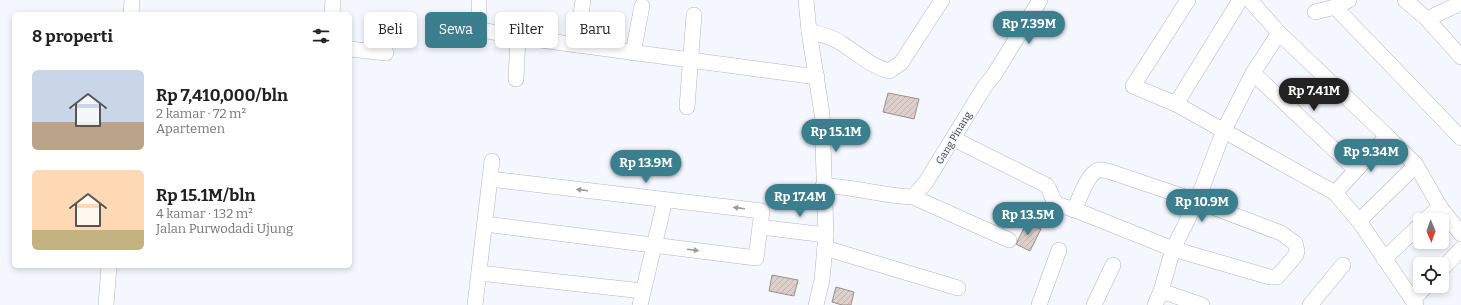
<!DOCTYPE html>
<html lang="id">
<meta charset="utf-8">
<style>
:root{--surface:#fff;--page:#f2f2f2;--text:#222;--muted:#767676;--accent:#3b7e8e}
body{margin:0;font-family:Bitter,serif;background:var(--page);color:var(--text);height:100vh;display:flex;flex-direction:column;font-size:15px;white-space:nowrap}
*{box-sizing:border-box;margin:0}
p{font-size:13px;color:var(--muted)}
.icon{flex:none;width:22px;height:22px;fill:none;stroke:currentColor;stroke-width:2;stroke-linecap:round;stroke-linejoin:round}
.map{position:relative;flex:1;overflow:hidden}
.details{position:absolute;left:12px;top:12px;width:340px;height:256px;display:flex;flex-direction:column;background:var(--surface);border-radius:6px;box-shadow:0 2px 6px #0003}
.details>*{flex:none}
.hud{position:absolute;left:364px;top:12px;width:380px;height:36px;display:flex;gap:8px}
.needle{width:26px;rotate:178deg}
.buttons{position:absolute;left:1413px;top:213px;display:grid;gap:8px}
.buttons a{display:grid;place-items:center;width:36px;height:36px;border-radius:6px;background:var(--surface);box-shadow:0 2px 6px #0003;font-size:20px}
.price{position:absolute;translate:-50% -34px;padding:0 9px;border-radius:14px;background:var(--accent);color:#fff;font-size:13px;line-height:26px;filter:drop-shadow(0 1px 2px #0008)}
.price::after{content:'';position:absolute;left:50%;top:24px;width:12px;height:9px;margin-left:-6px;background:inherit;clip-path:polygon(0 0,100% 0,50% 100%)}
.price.current{background:#222;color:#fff}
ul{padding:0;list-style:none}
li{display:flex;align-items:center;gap:12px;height:100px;padding:0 20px}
li span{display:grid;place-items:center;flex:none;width:112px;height:80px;border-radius:6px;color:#555}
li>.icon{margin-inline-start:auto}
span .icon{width:48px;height:48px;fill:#fffc;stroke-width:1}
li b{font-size:17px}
h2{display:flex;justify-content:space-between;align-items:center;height:48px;padding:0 20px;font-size:17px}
.pill{padding:0 14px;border-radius:6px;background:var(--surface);box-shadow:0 2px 6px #0003;font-size:14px;line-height:36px}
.pill.current{background:var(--accent);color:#fff}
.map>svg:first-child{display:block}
.building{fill:url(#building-hatch);stroke:#9b8f8a}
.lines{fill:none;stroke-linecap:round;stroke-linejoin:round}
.minor-casing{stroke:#afb6bf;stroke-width:16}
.minor{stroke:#fff;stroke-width:15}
.oneway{fill:#9a9c9e}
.labels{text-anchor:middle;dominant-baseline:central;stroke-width:3.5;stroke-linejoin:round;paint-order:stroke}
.street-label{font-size:10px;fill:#36393d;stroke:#f4f8fe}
</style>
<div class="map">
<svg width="1461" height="305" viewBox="0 0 1461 305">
<defs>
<pattern id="building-hatch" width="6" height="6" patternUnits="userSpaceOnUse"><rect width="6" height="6" fill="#ddd0cb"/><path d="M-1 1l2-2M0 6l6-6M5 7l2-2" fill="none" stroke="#beb3af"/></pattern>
</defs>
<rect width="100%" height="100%" fill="#f4f8fe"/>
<!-- building -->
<g class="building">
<path d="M888,93L919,99L914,119L883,112Z"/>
<path d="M1027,222L1041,229L1030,251L1016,244Z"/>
<path d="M772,275L798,280L794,296L769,291Z"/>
<path d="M836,287L854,292L851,305H842L832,302Z"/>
</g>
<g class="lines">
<defs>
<g id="minor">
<path d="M479,0V26L482,30L518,37"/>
<path d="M806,0L809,31L822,114L826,235L822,280L816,305"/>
<path d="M1188,0L1133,86L1176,104L1335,193L1359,221L1416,305"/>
<path d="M1250,0L1279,33L1387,136L1416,165"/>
<path d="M1405,0L1427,19L1461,57"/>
<path d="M1335,7L1461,138"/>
<path d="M1315,12L1335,7L1349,0"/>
<path d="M131,14L132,0"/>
<path d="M332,14L333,0"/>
<path d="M1427,19L1461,3"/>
<path d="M809,31C820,34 831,36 841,43C857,53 870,66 889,71L901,63L942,0"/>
<path d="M577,45L583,0"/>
<path d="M350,49L386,53"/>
<path d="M633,53L642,6"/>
<path d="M1253,73L1356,170"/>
<path d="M516,79L518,37L817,77"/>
<path d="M1176,104L1240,0"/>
<path d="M687,107L694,15"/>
<path d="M954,139L1046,185L1049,189L1053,199L1057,204L1083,213L1173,249L1270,277H1277L1296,255L1297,251L1295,243L1281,233L1197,201L1108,171C1103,170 1098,169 1095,172C1086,178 1079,200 1074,210"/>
<path d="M823,186C854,186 882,196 913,197L926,182L985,86L994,75L1040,0"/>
<path d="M1335,193L1387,136"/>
<path d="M913,197L1009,240"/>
<path d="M1425,220L1440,207"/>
<path d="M1359,221L1416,165L1440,207L1461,234"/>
<path d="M485,224L756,258L762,211L490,179"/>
<path d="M760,227L826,235"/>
<path d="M825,248L958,288"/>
<path d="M1384,259L1420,225"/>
<path d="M1442,269L1461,249"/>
<path d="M479,273L643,291"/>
<path d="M1161,291L1202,305"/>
<path d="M1413,300L1426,286"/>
<path d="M106,305L109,266"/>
<path d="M475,305L492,161"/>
<path d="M640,305L665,200"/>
<path d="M1039,305L1059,250"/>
<path d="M1094,305L1113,265"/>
<path d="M1155,305L1161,291L1173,249L1197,201L1224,130L1253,73L1279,33"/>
<path d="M1310,305L1343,265"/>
</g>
</defs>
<!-- minor casing -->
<use href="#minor" class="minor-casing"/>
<!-- minor -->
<use href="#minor" class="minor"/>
</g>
<!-- one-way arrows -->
<defs><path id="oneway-solid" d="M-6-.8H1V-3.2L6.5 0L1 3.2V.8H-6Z"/></defs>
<g class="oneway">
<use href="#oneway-solid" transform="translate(582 190) rotate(-173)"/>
<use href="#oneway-solid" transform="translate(739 208) rotate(-173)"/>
<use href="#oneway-solid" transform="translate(693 250) rotate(7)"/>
</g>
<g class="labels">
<!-- street labels -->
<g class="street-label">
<text transform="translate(954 138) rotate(-59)">Gang Pinang</text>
</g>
</g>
</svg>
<div class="buttons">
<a><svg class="needle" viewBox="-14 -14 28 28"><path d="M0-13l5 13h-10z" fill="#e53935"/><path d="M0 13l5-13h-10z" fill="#767676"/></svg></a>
<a><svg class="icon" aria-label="locate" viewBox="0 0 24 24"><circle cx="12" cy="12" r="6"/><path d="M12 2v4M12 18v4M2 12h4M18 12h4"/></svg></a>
</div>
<b class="price" style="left:1029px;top:45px">Rp 7.39M</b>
<b class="price current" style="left:1314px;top:112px">Rp 7.41M</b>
<b class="price" style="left:836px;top:153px">Rp 15.1M</b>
<b class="price" style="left:1371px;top:173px">Rp 9.34M</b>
<b class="price" style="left:646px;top:184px">Rp 13.9M</b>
<b class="price" style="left:800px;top:218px">Rp 17.4M</b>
<b class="price" style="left:1202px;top:223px">Rp 10.9M</b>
<b class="price" style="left:1028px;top:236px">Rp 13.5M</b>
<div class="hud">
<a class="pill">Beli</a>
<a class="pill current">Sewa</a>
<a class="pill">Filter</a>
<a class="pill">Baru</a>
</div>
<section class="details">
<h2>8 properti<svg class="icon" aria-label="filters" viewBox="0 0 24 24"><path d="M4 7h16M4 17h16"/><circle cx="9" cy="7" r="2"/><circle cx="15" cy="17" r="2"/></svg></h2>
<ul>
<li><span style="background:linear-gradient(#c9d6e8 65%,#b9a48a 0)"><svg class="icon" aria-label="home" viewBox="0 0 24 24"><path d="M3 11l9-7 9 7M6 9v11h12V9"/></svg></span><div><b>Rp 7,410,000/bln</b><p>2 kamar · 72 m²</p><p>Apartemen</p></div></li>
<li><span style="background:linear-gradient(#ffd9b3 75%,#c2b280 0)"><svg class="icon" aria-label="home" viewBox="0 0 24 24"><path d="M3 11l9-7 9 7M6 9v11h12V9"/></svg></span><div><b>Rp 15.1M/bln</b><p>4 kamar · 132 m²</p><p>Jalan Purwodadi Ujung</p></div></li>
</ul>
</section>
</div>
